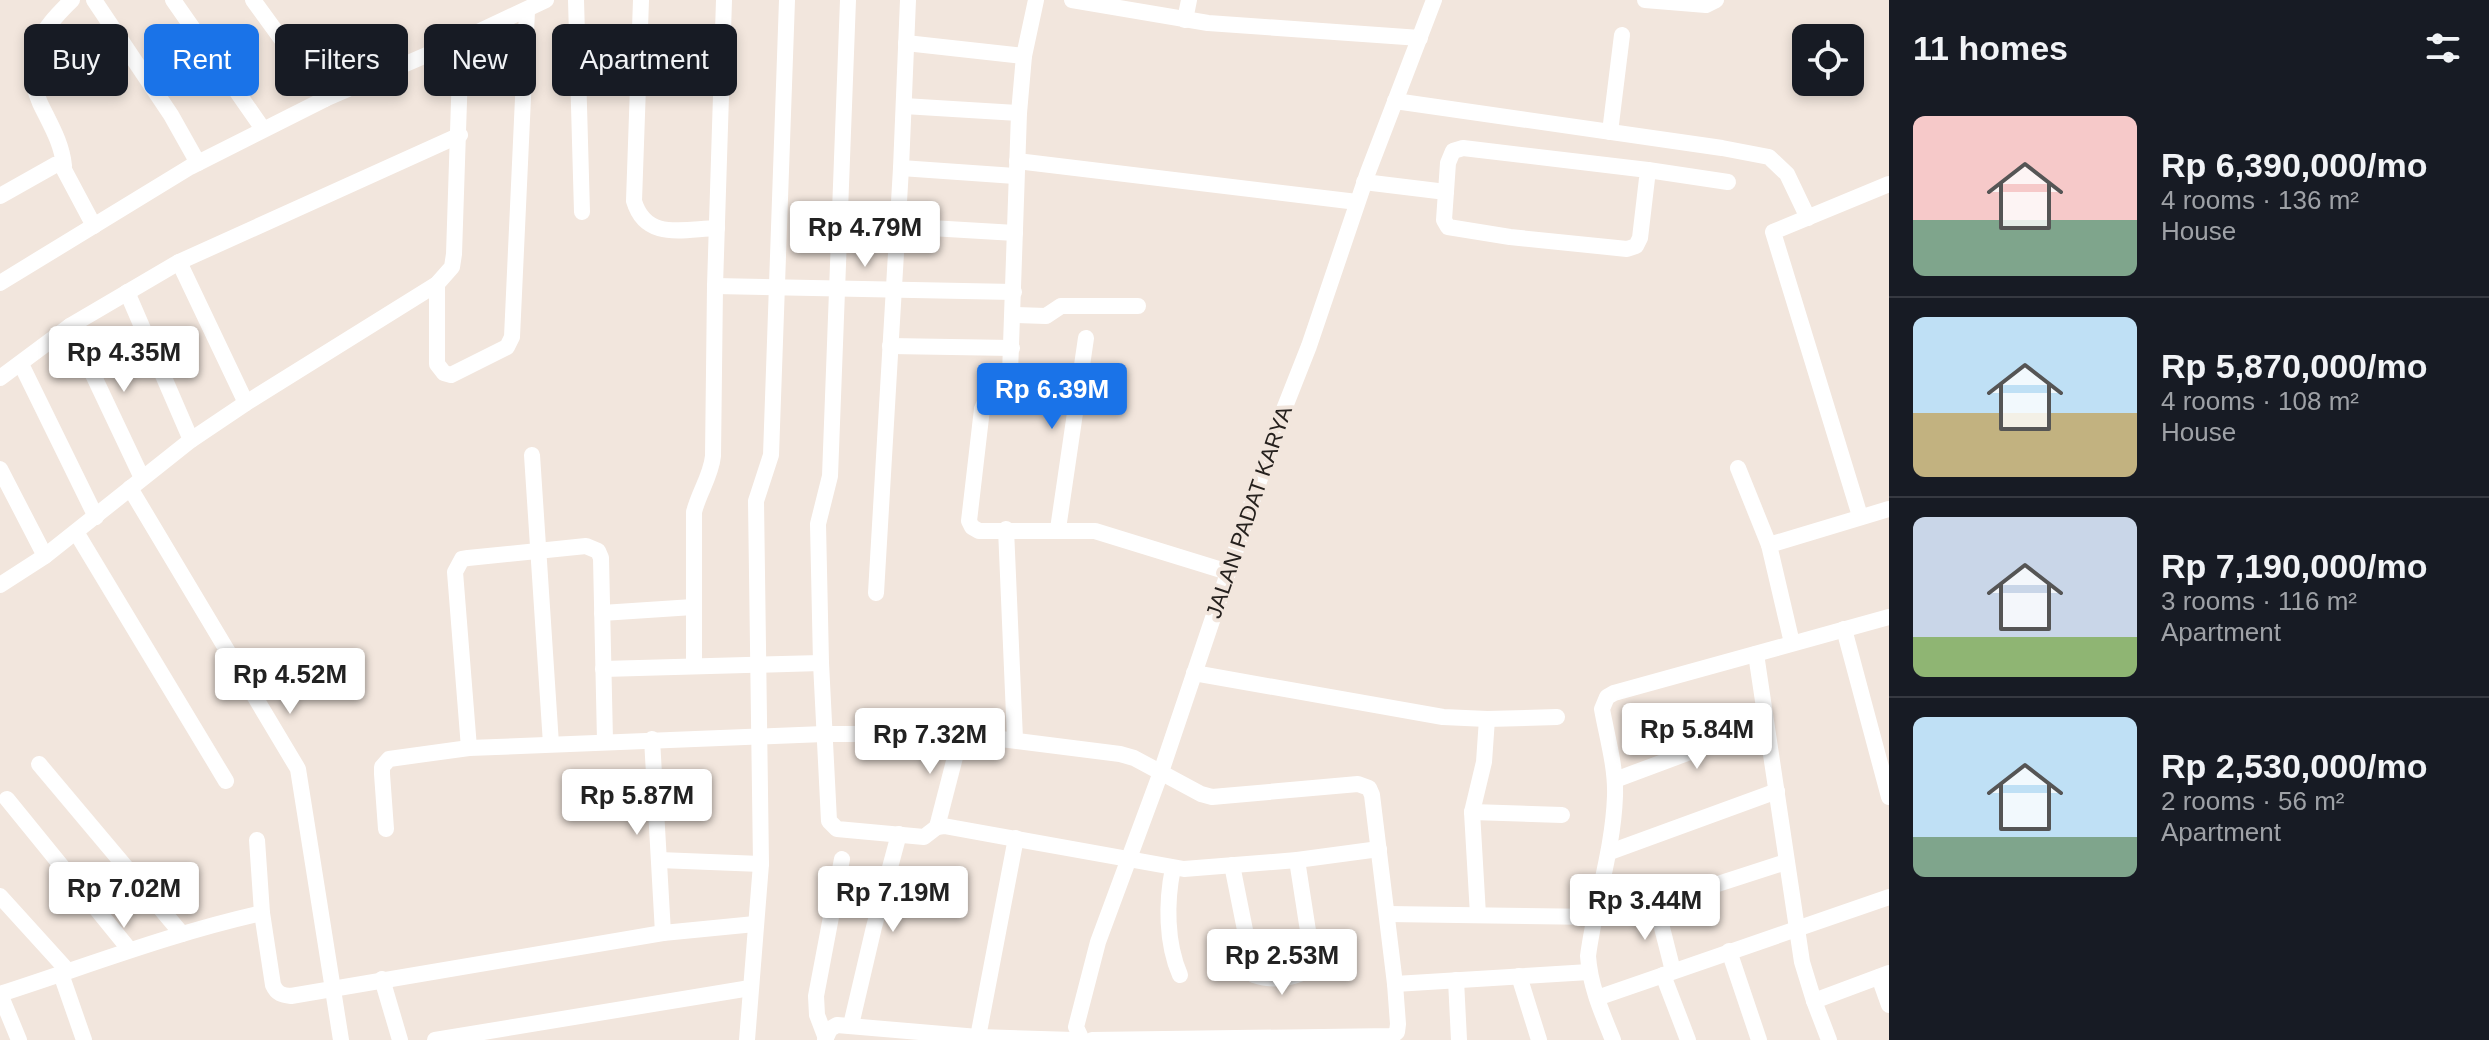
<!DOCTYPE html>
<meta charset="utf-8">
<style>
:root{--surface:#171b24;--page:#242831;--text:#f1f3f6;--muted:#9ea1a6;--line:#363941;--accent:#1a73e8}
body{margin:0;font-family:Arial,sans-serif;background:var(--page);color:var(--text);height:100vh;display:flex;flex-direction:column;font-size:30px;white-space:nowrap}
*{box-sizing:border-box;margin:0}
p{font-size:26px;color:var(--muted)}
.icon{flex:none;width:44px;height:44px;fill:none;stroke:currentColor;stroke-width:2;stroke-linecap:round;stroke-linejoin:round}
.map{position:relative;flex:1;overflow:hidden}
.drawer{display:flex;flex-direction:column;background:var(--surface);width:600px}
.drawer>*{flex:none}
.guide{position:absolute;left:24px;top:24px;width:760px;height:72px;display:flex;gap:16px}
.fabs{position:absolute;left:1792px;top:24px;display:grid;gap:16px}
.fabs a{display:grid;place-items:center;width:72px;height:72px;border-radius:12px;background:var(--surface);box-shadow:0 4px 12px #0003;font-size:40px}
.price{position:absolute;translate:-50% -68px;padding:0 18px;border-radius:8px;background:#fff;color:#222;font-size:26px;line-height:52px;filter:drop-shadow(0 2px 4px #0008)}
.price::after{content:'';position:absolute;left:50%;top:48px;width:24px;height:18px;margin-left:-12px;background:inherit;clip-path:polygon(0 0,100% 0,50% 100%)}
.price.selected{background:var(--accent);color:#fff}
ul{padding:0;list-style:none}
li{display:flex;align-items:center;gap:24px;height:200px;padding:0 24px}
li+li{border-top:2px solid var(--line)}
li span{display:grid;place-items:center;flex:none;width:224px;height:160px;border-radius:12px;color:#555}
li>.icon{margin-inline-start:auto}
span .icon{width:96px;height:96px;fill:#fffc;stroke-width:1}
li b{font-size:34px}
h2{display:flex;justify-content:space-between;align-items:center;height:96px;padding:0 24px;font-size:34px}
.pill{padding:0 28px;border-radius:12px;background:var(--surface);box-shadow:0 4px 12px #0003;font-size:28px;line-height:72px}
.pill.selected{background:var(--accent);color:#fff}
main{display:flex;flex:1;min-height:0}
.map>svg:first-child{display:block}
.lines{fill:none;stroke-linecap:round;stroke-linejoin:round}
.minor{stroke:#fff;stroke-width:16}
.labels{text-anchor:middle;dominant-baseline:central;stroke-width:8;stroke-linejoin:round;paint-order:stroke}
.street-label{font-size:22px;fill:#26211e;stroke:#f2e6dd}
</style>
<main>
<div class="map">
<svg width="1889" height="1040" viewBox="0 0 1889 1040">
<rect width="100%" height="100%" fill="#f2e6dd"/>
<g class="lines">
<!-- minor -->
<g class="minor">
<path d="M94,0L171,115L198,163"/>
<path d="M173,0L263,129"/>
<path d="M253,0L325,99"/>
<path d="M576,0L582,212"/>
<path d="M641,0L634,201C646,241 683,229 717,228"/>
<path d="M848,0L830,476L818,524L821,663L829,821L837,829L924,837L937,827L944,826L1184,869L1297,860L1379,849"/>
<path d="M1036,0L1024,56L1019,113L1010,374C1005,389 987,393 982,409L969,521L972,527L979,531H1095L1228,572"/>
<path d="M1072,0L1208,23L1420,38"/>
<path d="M1645,0L1706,5L1716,0"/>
<path d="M1185,20L1189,0"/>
<path d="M906,43L1024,56"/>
<path d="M1395,101L1722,148L1769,157L1787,174L1808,218"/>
<path d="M904,106L1019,113"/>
<path d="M1610,132L1622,35"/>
<path d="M1463,148L1648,170L1640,238L1636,246L1627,249L1510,237L1448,227L1444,220L1448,163L1453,151Z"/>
<path d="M1017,161L1357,202"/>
<path d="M64,166C62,143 50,124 40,103C20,57 40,31 72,0"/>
<path d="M901,168L1015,176"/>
<path d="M1648,170L1728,182"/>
<path d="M1364,182L1446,192"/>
<path d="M0,196L55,165L61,164L94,226"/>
<path d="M897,226L1015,233"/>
<path d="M179,262L246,403"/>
<path d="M0,283L190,167L325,99L461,40L546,0"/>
<path d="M437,284V364L444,373L451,375L507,347L512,337L527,11"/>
<path d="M715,286L1014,292"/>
<path d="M127,292L191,440"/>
<path d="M1013,315L1046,316L1061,306H1138"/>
<path d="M70,326L142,478"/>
<path d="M890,346L1012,348"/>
<path d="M21,364L96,517"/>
<path d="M0,378L70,326L179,262L460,135"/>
<path d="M532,455L551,744"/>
<path d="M1738,468L1769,545"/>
<path d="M0,469L45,556"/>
<path d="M130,488L298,769L341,1040"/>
<path d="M1860,516L1773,232L1889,184"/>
<path d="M1006,529L1015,739"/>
<path d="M1058,529L1086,338"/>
<path d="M76,532L226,781"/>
<path d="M0,585L45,556L191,440L246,403L437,284L452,267L454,254L461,40"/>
<path d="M876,593L901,168L908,0"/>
<path d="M602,613L693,607"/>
<path d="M1844,629L1889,797"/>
<path d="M1792,643L1769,545L1889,509"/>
<path d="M1756,654L1802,962L1814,1001L1829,1040"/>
<path d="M694,666V512C699,492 711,476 713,456L715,286L724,0"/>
<path d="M603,669L821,663"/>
<path d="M1194,673L1443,717L1487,719L1557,717"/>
<path d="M652,739L663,933"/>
<path d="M469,748L455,572L462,559L468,558L586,546L598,551L601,558L605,741"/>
<path d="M39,764L182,934"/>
<path d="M1615,780L1765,724"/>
<path d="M7,799L129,949"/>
<path d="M1472,812L1562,815"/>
<path d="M937,827L961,734"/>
<path d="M386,829L382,774V767L389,759L469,748L824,734H961L1120,754L1134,758L1201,794L1212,797L1358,784L1369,788L1372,795L1395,984L1398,1024L1397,1032L1392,1036L1092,1040"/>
<path d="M257,840L262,913L273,985C277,994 282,995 291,996L663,933L755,924"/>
<path d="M1610,852L1777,791"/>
<path d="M659,860L761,864"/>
<path d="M1232,865L1254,975C1270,981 1303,980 1313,963L1297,860"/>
<path d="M1173,868C1166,902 1166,943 1180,975"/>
<path d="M0,896L68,971"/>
<path d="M1656,904L1673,971"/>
<path d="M1388,914L1597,917L1656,904L1786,862"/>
<path d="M1478,915L1472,812L1484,762L1487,719"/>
<path d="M1729,951L1759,1040"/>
<path d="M61,974L84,1040"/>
<path d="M1663,975L1688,1040"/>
<path d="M1519,976L1539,1040"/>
<path d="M1879,977L1889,1005"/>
<path d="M382,979L400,1040"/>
<path d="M1456,980L1459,1040"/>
<path d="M1395,984L1589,972"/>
<path d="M0,994C87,966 172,933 262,913"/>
<path d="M0,994L19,1040"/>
<path d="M1597,998L1889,897"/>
<path d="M1814,1001L1889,973"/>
<path d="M851,1025L874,927L899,834"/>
<path d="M825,1036L817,1015L816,996L842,859"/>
<path d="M978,1037L1016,838"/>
<path d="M435,1040L750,988"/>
<path d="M747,1040L761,864L756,501L771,455L787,0"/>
<path d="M825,1040L830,1029L837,1025L978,1037L1074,1040"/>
<path d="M1082,1040L1076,1027L1098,942L1161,772L1279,422L1309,346L1368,172L1434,0"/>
<path d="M1613,1040C1602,1013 1590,986 1588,956C1595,902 1613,851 1615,796C1616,767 1607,737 1602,709L1607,697L1614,693L1889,617"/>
</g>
</g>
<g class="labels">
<!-- street labels -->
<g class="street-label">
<text transform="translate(1249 512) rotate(-71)">JALAN PADAT KARYA</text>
</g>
</g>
</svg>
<div class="fabs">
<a><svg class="icon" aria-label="locate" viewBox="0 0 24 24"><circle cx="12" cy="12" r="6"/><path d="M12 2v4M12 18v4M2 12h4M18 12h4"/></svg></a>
</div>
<b class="price" style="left:865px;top:269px">Rp 4.79M</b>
<b class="price" style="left:124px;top:394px">Rp 4.35M</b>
<b class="price selected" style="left:1052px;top:431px">Rp 6.39M</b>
<b class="price" style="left:290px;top:716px">Rp 4.52M</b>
<b class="price" style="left:1697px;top:771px">Rp 5.84M</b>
<b class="price" style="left:930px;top:776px">Rp 7.32M</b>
<b class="price" style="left:637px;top:837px">Rp 5.87M</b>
<b class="price" style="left:124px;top:930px">Rp 7.02M</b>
<b class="price" style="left:893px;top:934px">Rp 7.19M</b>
<b class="price" style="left:1645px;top:942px">Rp 3.44M</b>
<b class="price" style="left:1282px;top:997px">Rp 2.53M</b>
<div class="guide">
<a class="pill">Buy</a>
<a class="pill selected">Rent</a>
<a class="pill">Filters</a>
<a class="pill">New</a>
<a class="pill">Apartment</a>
</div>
</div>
<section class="drawer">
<h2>11 homes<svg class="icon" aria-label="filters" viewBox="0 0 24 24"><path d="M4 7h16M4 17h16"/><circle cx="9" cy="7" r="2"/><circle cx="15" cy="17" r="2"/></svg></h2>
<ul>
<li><span style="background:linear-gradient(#f6c9c9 65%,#7fa58c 0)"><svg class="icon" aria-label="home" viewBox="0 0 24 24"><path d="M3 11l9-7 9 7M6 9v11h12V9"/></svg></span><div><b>Rp 6,390,000/mo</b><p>4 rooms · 136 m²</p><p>House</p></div></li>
<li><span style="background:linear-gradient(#bfe0f5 60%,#c2b280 0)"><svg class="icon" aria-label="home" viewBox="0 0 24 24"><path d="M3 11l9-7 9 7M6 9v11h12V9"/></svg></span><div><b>Rp 5,870,000/mo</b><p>4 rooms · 108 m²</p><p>House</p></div></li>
<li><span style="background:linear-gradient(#c9d6e8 75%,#8fb573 0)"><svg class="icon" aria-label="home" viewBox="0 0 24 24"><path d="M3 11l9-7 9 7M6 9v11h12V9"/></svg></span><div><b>Rp 7,190,000/mo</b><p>3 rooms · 116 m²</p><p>Apartment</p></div></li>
<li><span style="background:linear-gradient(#bfe0f5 75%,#7fa58c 0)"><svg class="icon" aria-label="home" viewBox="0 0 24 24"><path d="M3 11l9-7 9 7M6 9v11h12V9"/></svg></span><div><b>Rp 2,530,000/mo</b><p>2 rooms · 56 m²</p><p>Apartment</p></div></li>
</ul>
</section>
</main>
